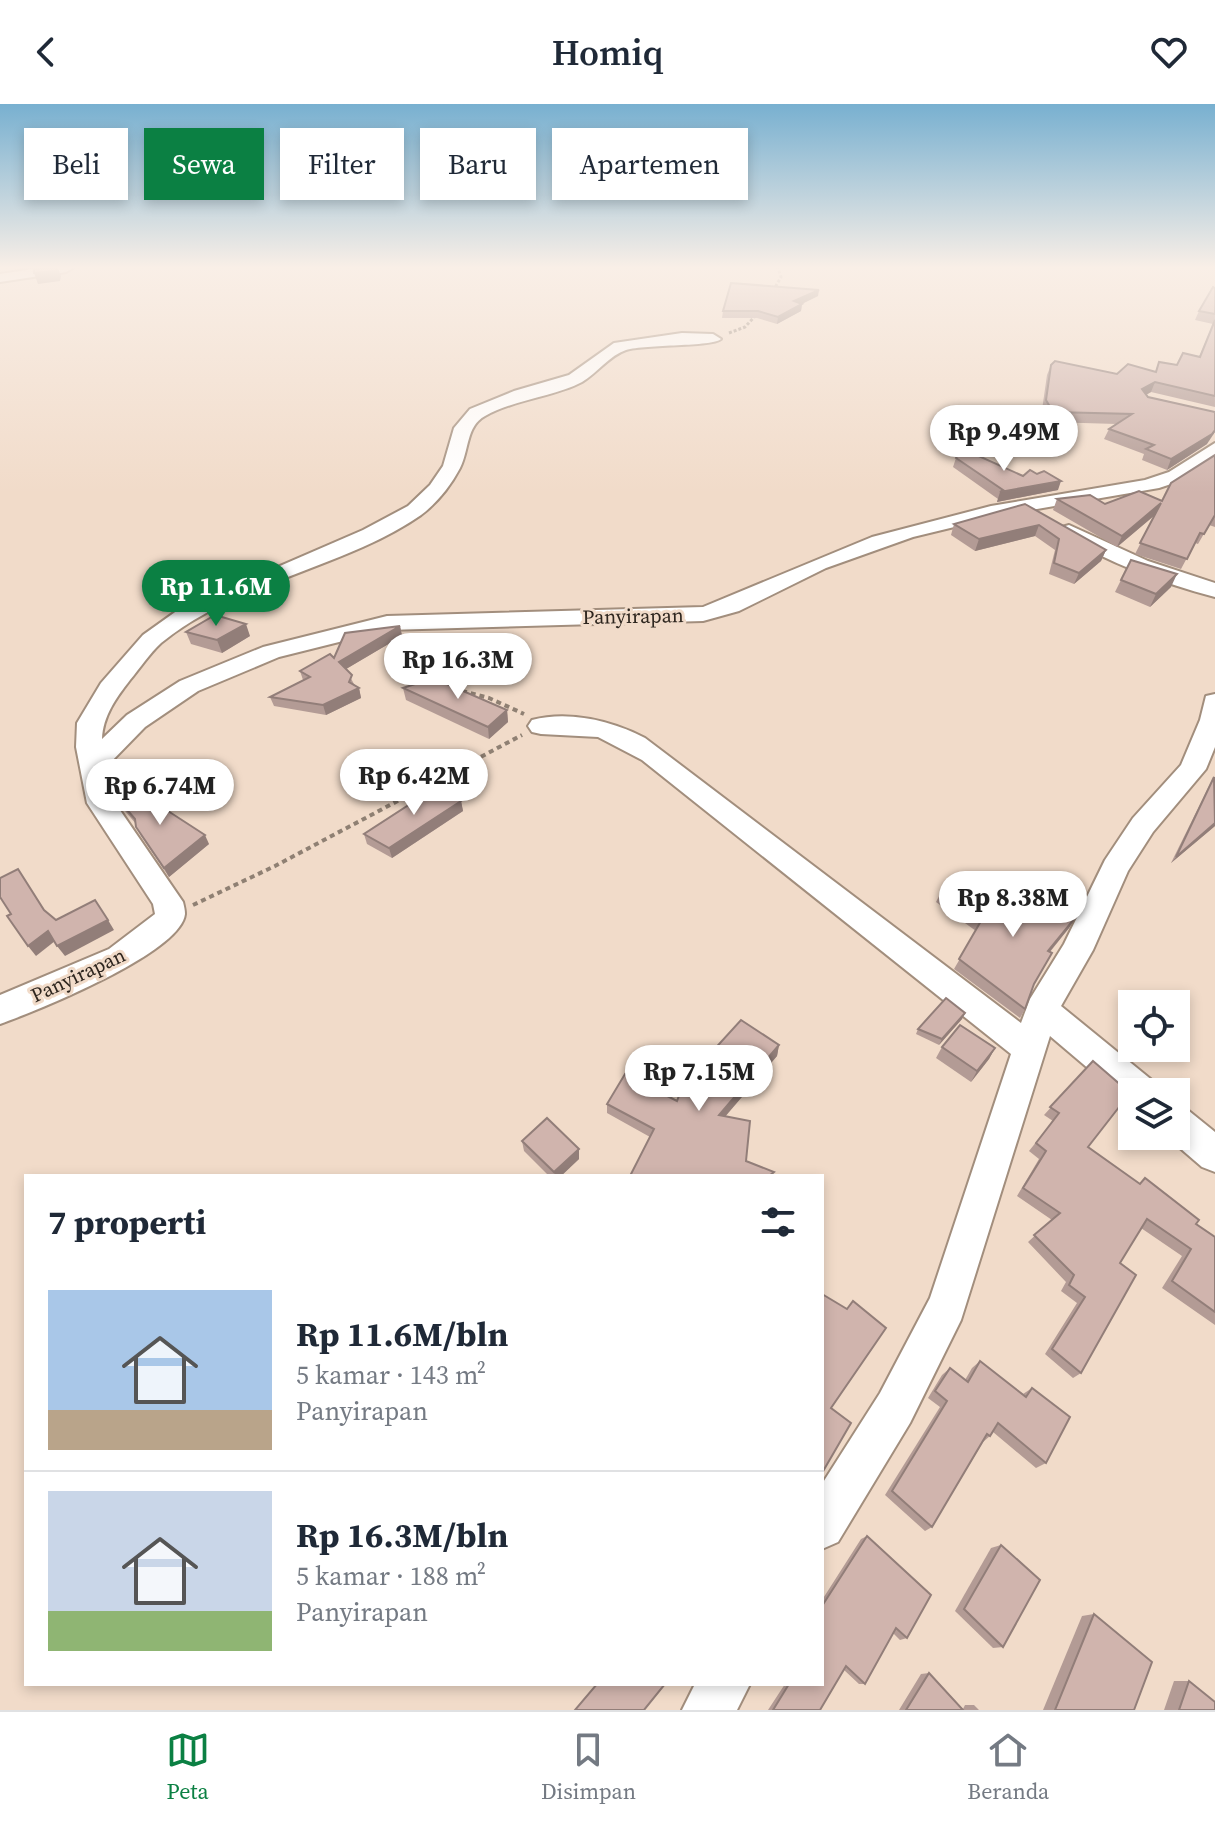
<!DOCTYPE html>
<html lang="id">
<meta charset="utf-8">
<style>
:root{--surface:#fff;--page:#f2f2f3;--text:#1f2937;--muted:#747a83;--line:#e0e1e3;--accent:#0b8043}
body{margin:0;font-family:"Source Serif 4",serif;background:var(--page);color:var(--text);height:100vh;display:flex;flex-direction:column;font-size:30px;white-space:nowrap}
*{box-sizing:border-box;margin:0}
p{font-size:26px;color:var(--muted)}
.icon{flex:none;width:44px;height:44px;fill:none;stroke:currentColor;stroke-width:2;stroke-linecap:round;stroke-linejoin:round}
.map{position:relative;flex:1;overflow:hidden}
.details{position:absolute;left:24px;top:1070px;width:800px;height:512px;display:flex;flex-direction:column;background:var(--surface);border-radius:0px;box-shadow:0 4px 12px #0003}
.details>*{flex:none}
.top-card{position:absolute;left:24px;top:24px;width:800px;height:72px;display:flex;gap:16px}
.tools{position:absolute;left:1118px;top:886px;display:grid;gap:16px}
.tools a{display:grid;place-items:center;width:72px;height:72px;border-radius:0px;background:var(--surface);box-shadow:0 4px 12px #0003;font-size:40px}
.price{position:absolute;translate:-50% -68px;padding:0 18px;border-radius:28px;background:#fff;color:#222;font-size:26px;line-height:52px;filter:drop-shadow(0 2px 4px #0008)}
.price::after{content:'';position:absolute;left:50%;top:48px;width:24px;height:18px;margin-left:-12px;background:inherit;clip-path:polygon(0 0,100% 0,50% 100%)}
.price.current{background:var(--accent);color:#fff}
ul{padding:0;list-style:none}
li{display:flex;align-items:center;gap:24px;height:200px;padding:0 24px}
li+li{border-top:2px solid var(--line)}
li span{display:grid;place-items:center;flex:none;width:224px;height:160px;border-radius:0px;color:#555}
li>.icon{margin-inline-start:auto}
span .icon{width:96px;height:96px;fill:#fffc;stroke-width:1}
li b{font-size:34px}
h2{display:flex;justify-content:space-between;align-items:center;height:96px;padding:0 24px;font-size:34px}
.pill{padding:0 28px;border-radius:0px;background:var(--surface);box-shadow:0 4px 12px #0003;font-size:28px;line-height:72px}
.pill.current{background:var(--accent);color:#fff}
header{display:flex;justify-content:space-between;align-items:center;height:104px;padding:0 24px;background:var(--surface);font-size:36px;font-weight:600}
.dock{display:flex;justify-content:space-around;align-items:center;height:112px;border-top:2px solid var(--line);background:var(--surface);font-size:22px;color:var(--muted)}
.dock a{display:grid;justify-items:center;gap:4px}
.dock .current{color:var(--accent)}
.map>svg:first-child{display:block}
.lines{fill:none;stroke-linecap:round;stroke-linejoin:round}
.minor-casing{stroke:#a28e7d;stroke-width:4}
.path-far1{stroke:#8f8073;stroke-width:3;stroke-dasharray:3 2;stroke-linecap:butt}
.path{stroke:#8f8073;stroke-width:4;stroke-dasharray:5 4;stroke-linecap:butt}
.minor{fill:#fff;fill-rule:evenodd}
.wall{fill:#b39b95}
.shaded-wall{fill:#927e79}
.building{fill:#d0b4ad;stroke:#927e79;stroke-width:2}
.labels{text-anchor:middle;dominant-baseline:central;stroke-width:6;stroke-linejoin:round;paint-order:stroke}
.far-street-label{font-size:20px;fill:#2e261f;stroke:#f1dbc9}
</style>
<header><svg class="icon" aria-label="back" viewBox="0 0 24 24"><path d="M15 5l-7 7 7 7"/></svg>Homiq<svg class="icon" aria-label="heart" viewBox="0 0 24 24"><path d="M12 20l-8-8c-3-5 5-10 8-4 3-6 11-1 8 4z"/></svg></header>
<div class="map">
<svg width="1215" height="1606" viewBox="0 0 1215 1606">
<rect width="100%" height="100%" fill="#f1dbc9"/>
<g class="lines">
<defs>
<g id="minor">
<path d="M39,164H73L66,168L0,178V170Z"/>
<path d="M682,229L713,230L721,235C712,243 646,240 626,246C610,251 597,269 582,278C554,293 515,295 485,312C466,322 469,347 460,364C451,381 437,399 421,411C345,464 233,479 161,539C150,549 140,564 130,576C116,594 103,612 102,635L127,611L180,577L263,543L387,512L703,503L872,433L991,402L1145,376L1169,368L1215,339V355L1183,376L1159,384L1008,410L913,433L826,464L739,507L703,517L387,526L279,553L198,587L145,623L108,661L110,687L113,696L183,798C184,802 185,806 185,810C181,849 36,907 0,920V891L109,845L155,810L153,800L87,699L76,643L77,619L101,579L143,531L178,506L363,426L408,402L430,381L443,362L454,324L470,305L514,287L569,271L614,239Z"/>
<path d="M1069,421L1148,457L1215,479V493C1161,479 1110,459 1062,431L1059,427L1062,423Z"/>
<path d="M1215,590V643L1206,665L1153,728L1128,767L1093,846L1061,902L1153,977L1158,988H1132V1000L1129,999L1050,932L961,1216L910,1319L838,1438L822,1445V1380L880,1289L930,1194L1011,950L642,656L598,633L541,630L532,628L528,622L532,616C569,606 613,617 645,634L1021,919L1030,895L1064,840L1105,756L1133,714L1181,661L1200,616L1206,592Z"/>
<path d="M1176,1002L1189,1007L1215,1028V1068L1202,1063L1166,1032H1176Z"/>
<path d="M695,1580H750L737,1606H682Z"/>
</g>
</defs>
<!-- minor casing -->
<use href="#minor" class="minor-casing"/>
<!-- path-far1 -->
<g class="path-far1">
<path d="M773,187L781,173L778,164"/>
<path d="M729,229L745,223L756,211"/>
</g>
<!-- path -->
<g class="path">
<path d="M401,538L412,553L442,578"/>
<path d="M462,587L489,594L524,610"/>
<path d="M193,801L275,762L522,631"/>
</g>
<!-- minor -->
<use href="#minor" class="minor"/>
</g>
<!-- wall -->
<g class="wall">
<path d="M1215,184V303L1151,288L1146,291L1207,340L1167,366L1142,356L1144,350L1104,335L1109,325L1117,320L1049,318L1042,306L1047,271L1051,261L1117,270L1155,268L1159,258L1177,261L1199,253L1213,220L1195,216L1199,207Z"/>
<path d="M818,192L802,200L801,207L777,220L757,214H722L723,207Z"/>
<path d="M1215,351V423L1209,421L1198,440L1195,439L1181,465L1135,450L1155,411L1117,443L1053,406L1057,395L1105,400L1162,397Z"/>
<path d="M956,354L1023,372L1058,386L997,398L998,395L953,363Z"/>
<path d="M1025,400L1106,446L1101,457L1074,480L1049,470L1055,446L1035,432L975,447L951,431L954,420Z"/>
<path d="M1121,476L1171,483L1150,503L1115,488Z"/>
<path d="M400,522L402,532L346,565L355,582L359,584L361,594L326,611L274,602L270,593L303,576L300,567L334,554Z"/>
<path d="M186,528L250,532L222,549L191,540Z"/>
<path d="M403,584L507,606L508,618L489,635L406,596Z"/>
<path d="M1214,673L1215,722L1171,759L1210,680Z"/>
<path d="M116,693L209,740L169,773L141,732L136,720L121,702Z"/>
<path d="M461,697L463,707L392,754L367,740L364,730Z"/>
<path d="M943,784L999,804L1075,814L1069,824L1050,848L1034,880L1025,905L1020,914L954,865L976,827L936,798Z"/>
<path d="M965,909L962,915L939,941L916,930L918,925Z"/>
<path d="M779,941L777,952L725,1012L746,1057L774,1068L772,1072H630L650,1033L607,1009V1000L677,997L690,972Z"/>
<path d="M942,943L995,944L989,955L971,978L936,954Z"/>
<path d="M1093,957L1088,1043L1139,1080L1145,1074L1196,1120L1215,1133V1221L1162,1184L1182,1152L1141,1124L1120,1159L1081,1269L1073,1274L1045,1250L1077,1199L1061,1187L1066,1178L1028,1138L1052,1116L1017,1092L1039,1055L1029,1047L1053,1017L1044,1011Z"/>
<path d="M522,1037L579,1055L561,1072H549L524,1047Z"/>
<path d="M980,1257L1023,1290L1032,1284L1046,1359L1036,1364L993,1328L990,1332L983,1338L932,1423L925,1427L885,1391L940,1303L928,1294L942,1271L950,1264L965,1276L972,1264Z"/>
<path d="M867,1432L907,1534L900,1536L893,1529L865,1580H859L844,1566L820,1606H768L785,1580H822V1496L861,1435Z"/>
<path d="M1001,1441L1003,1543L993,1544L955,1507L991,1444Z"/>
<path d="M1094,1510L1134,1606H1043L1082,1512Z"/>
<path d="M929,1569L963,1605L965,1601H974L979,1606H899L921,1570Z"/>
<path d="M1174,1577H1189L1215,1606H1164Z"/>
</g>
<!-- shaded-wall -->
<g class="shaded-wall">
<path d="M58,164L61,172L60,177L38,180L34,169Z"/>
<path d="M819,186L818,192L793,204L794,197Z"/>
<path d="M802,200L801,207L777,220L778,213Z"/>
<path d="M1155,278L1151,288L1138,295L1142,285Z"/>
<path d="M1215,326V328L1207,340L1167,366L1171,355Z"/>
<path d="M1061,377L1058,386L997,398L1000,388Z"/>
<path d="M1161,399L1156,410L1117,443L1122,432Z"/>
<path d="M1039,421L1035,432L975,447L979,435Z"/>
<path d="M1106,446L1101,457L1074,480L1079,469Z"/>
<path d="M1177,470L1171,483L1150,503L1156,490Z"/>
<path d="M246,520L250,532L222,549L217,536Z"/>
<path d="M400,522L402,532L341,568L339,558Z"/>
<path d="M359,584L361,594L326,611L323,601Z"/>
<path d="M507,606L508,618L489,635L488,623Z"/>
<path d="M461,697L463,707L392,754L389,744Z"/>
<path d="M1215,719V722L1171,759L1176,753Z"/>
<path d="M205,731L209,740L169,773L164,764Z"/>
<path d="M1075,814L1069,824L1042,857L1048,847Z"/>
<path d="M108,816L114,826L65,852L57,842Z"/>
<path d="M48,827L55,837L36,852L28,842Z"/>
<path d="M965,909L962,915L939,941L942,935Z"/>
<path d="M779,941L777,952L718,1021L719,1011Z"/>
<path d="M995,944L989,955L971,978L977,967Z"/>
<path d="M579,1045V1055L561,1072H555L554,1068Z"/>
</g>
<!-- building -->
<g class="building">
<path d="M42,164H57L56,167L34,169V165Z"/>
<path d="M731,179L819,186L794,197L802,200L778,213L758,207H723Z"/>
<path d="M1213,183L1215,184V210L1199,207Z"/>
<path d="M1215,216V292L1155,278L1142,285L1148,293L1215,308V326L1212,330L1171,355L1146,345L1154,341L1109,325L1132,310L1053,308L1046,296L1051,261L1055,257L1117,270L1128,260L1156,268L1159,258L1177,261L1183,249L1200,253Z"/>
<path d="M961,344L1023,372L1030,366L1037,370L1044,367L1061,377L1000,388L1003,386L956,354Z"/>
<path d="M1215,351V411L1204,430L1200,429L1187,455L1140,439L1161,399L1122,432L1057,395L1090,391L1105,400L1139,387L1162,397L1171,379Z"/>
<path d="M1025,400L1106,446L1079,469L1054,459L1059,435L1039,421L979,435L954,420Z"/>
<path d="M1131,456L1177,470L1156,490L1121,476Z"/>
<path d="M215,511L246,520L217,536L186,528Z"/>
<path d="M400,522L339,558L352,571L349,578L359,584L323,601L270,593L310,573L300,567L330,550L334,554L345,529Z"/>
<path d="M433,574L507,606L488,623L403,584Z"/>
<path d="M1214,673L1215,719L1176,753Z"/>
<path d="M441,680L461,697L389,744L364,730Z"/>
<path d="M131,683L205,731L164,764L136,723L135,715L116,693Z"/>
<path d="M18,765L44,806L56,816L95,796L108,816L57,842L48,827L28,842L7,812L11,810L0,793V774Z"/>
<path d="M1021,776L1075,814L1048,847L1052,849L1034,880L1025,905L959,855L981,817L941,788L943,784L999,804Z"/>
<path d="M946,894L965,909L942,935L918,925Z"/>
<path d="M741,916L779,941L719,1011L750,1017L746,1057L774,1068L769,1072H630L654,1025L607,1000L625,970L677,997L687,970L690,972Z"/>
<path d="M960,921L995,944L977,967L942,943Z"/>
<path d="M1093,957L1130,989L1088,1043L1140,1080L1145,1074L1199,1116L1196,1120L1215,1133V1208L1172,1177L1191,1145L1147,1115L1120,1159L1136,1171L1081,1269L1052,1245L1085,1193L1069,1181L1074,1171L1034,1131L1060,1109L1023,1084L1046,1047L1036,1039L1059,1009L1050,1003Z"/>
<path d="M547,1014L579,1045L554,1068L522,1037Z"/>
<path d="M822,1190L847,1205L853,1197L886,1224L831,1304L851,1319L822,1369Z"/>
<path d="M980,1257L1026,1293L1032,1284L1070,1313L1046,1359L998,1319L990,1332L987,1330L932,1423L892,1387L947,1297L935,1287L950,1264L968,1278Z"/>
<path d="M867,1432L931,1491L907,1534L896,1524L865,1580L846,1562L820,1606H773L789,1580H822V1502Z"/>
<path d="M1001,1441L1040,1476L1003,1543L964,1505Z"/>
<path d="M1094,1510L1152,1558L1134,1606H1055Z"/>
<path d="M929,1569L963,1606H906Z"/>
<path d="M1189,1577L1215,1598V1606H1179Z"/>
<path d="M597,1580H665L644,1606H575Z"/>
</g>
<!-- sky -->
<linearGradient id="sky" x2="0" y2="1"><stop stop-color="#78b0d0"/><stop offset="0.42" stop-color="#f9efe7"/><stop offset="1" stop-color="#f9efe7" stop-opacity="0"/></linearGradient>
<rect width="1215" height="389" fill="url(#sky)"/>
<g class="labels">
<!-- far-street labels -->
<g class="far-street-label">
<text transform="translate(633 512) rotate(-1)">Panyirapan</text>
<text transform="translate(78 871) rotate(-25)">Panyirapan</text>
</g>
</g>
</svg>
<div class="tools">
<a><svg class="icon" aria-label="locate" viewBox="0 0 24 24"><circle cx="12" cy="12" r="6"/><path d="M12 2v4M12 18v4M2 12h4M18 12h4"/></svg></a>
<a><svg class="icon" aria-label="layers" viewBox="0 0 24 24"><path d="M12 4l9 5-9 5-9-5zM3 14l9 5 9-5"/></svg></a>
</div>
<b class="price" style="left:1004px;top:369px">Rp 9.49M</b>
<b class="price current" style="left:216px;top:524px">Rp 11.6M</b>
<b class="price" style="left:458px;top:597px">Rp 16.3M</b>
<b class="price" style="left:414px;top:713px">Rp 6.42M</b>
<b class="price" style="left:160px;top:723px">Rp 6.74M</b>
<b class="price" style="left:1013px;top:835px">Rp 8.38M</b>
<b class="price" style="left:699px;top:1009px">Rp 7.15M</b>
<div class="top-card">
<a class="pill">Beli</a>
<a class="pill current">Sewa</a>
<a class="pill">Filter</a>
<a class="pill">Baru</a>
<a class="pill">Apartemen</a>
</div>
<section class="details">
<h2>7 properti<svg class="icon" aria-label="filters" viewBox="0 0 24 24"><path d="M4 7h16M4 17h16"/><circle cx="9" cy="7" r="2"/><circle cx="15" cy="17" r="2"/></svg></h2>
<ul>
<li><span style="background:linear-gradient(#a9c7e8 75%,#b9a48a 0)"><svg class="icon" aria-label="home" viewBox="0 0 24 24"><path d="M3 11l9-7 9 7M6 9v11h12V9"/></svg></span><div><b>Rp 11.6M/bln</b><p>5 kamar · 143 m²</p><p>Panyirapan</p></div></li>
<li><span style="background:linear-gradient(#c9d6e8 75%,#8fb573 0)"><svg class="icon" aria-label="home" viewBox="0 0 24 24"><path d="M3 11l9-7 9 7M6 9v11h12V9"/></svg></span><div><b>Rp 16.3M/bln</b><p>5 kamar · 188 m²</p><p>Panyirapan</p></div></li>
</ul>
</section>
</div>
<nav class="dock">
<a class="current"><svg class="icon" aria-label="map" viewBox="0 0 24 24"><path d="M3 6l6-2 6 2 6-2v14l-6 2-6-2-6 2zM9 4v14M15 6v14"/></svg>Peta</a>
<a><svg class="icon" aria-label="saved" viewBox="0 0 24 24"><path d="M7 4h10v16l-5-4-5 4z"/></svg>Disimpan</a>
<a><svg class="icon" aria-label="home" viewBox="0 0 24 24"><path d="M3 11l9-7 9 7M6 9v11h12V9"/></svg>Beranda</a>
</nav>
